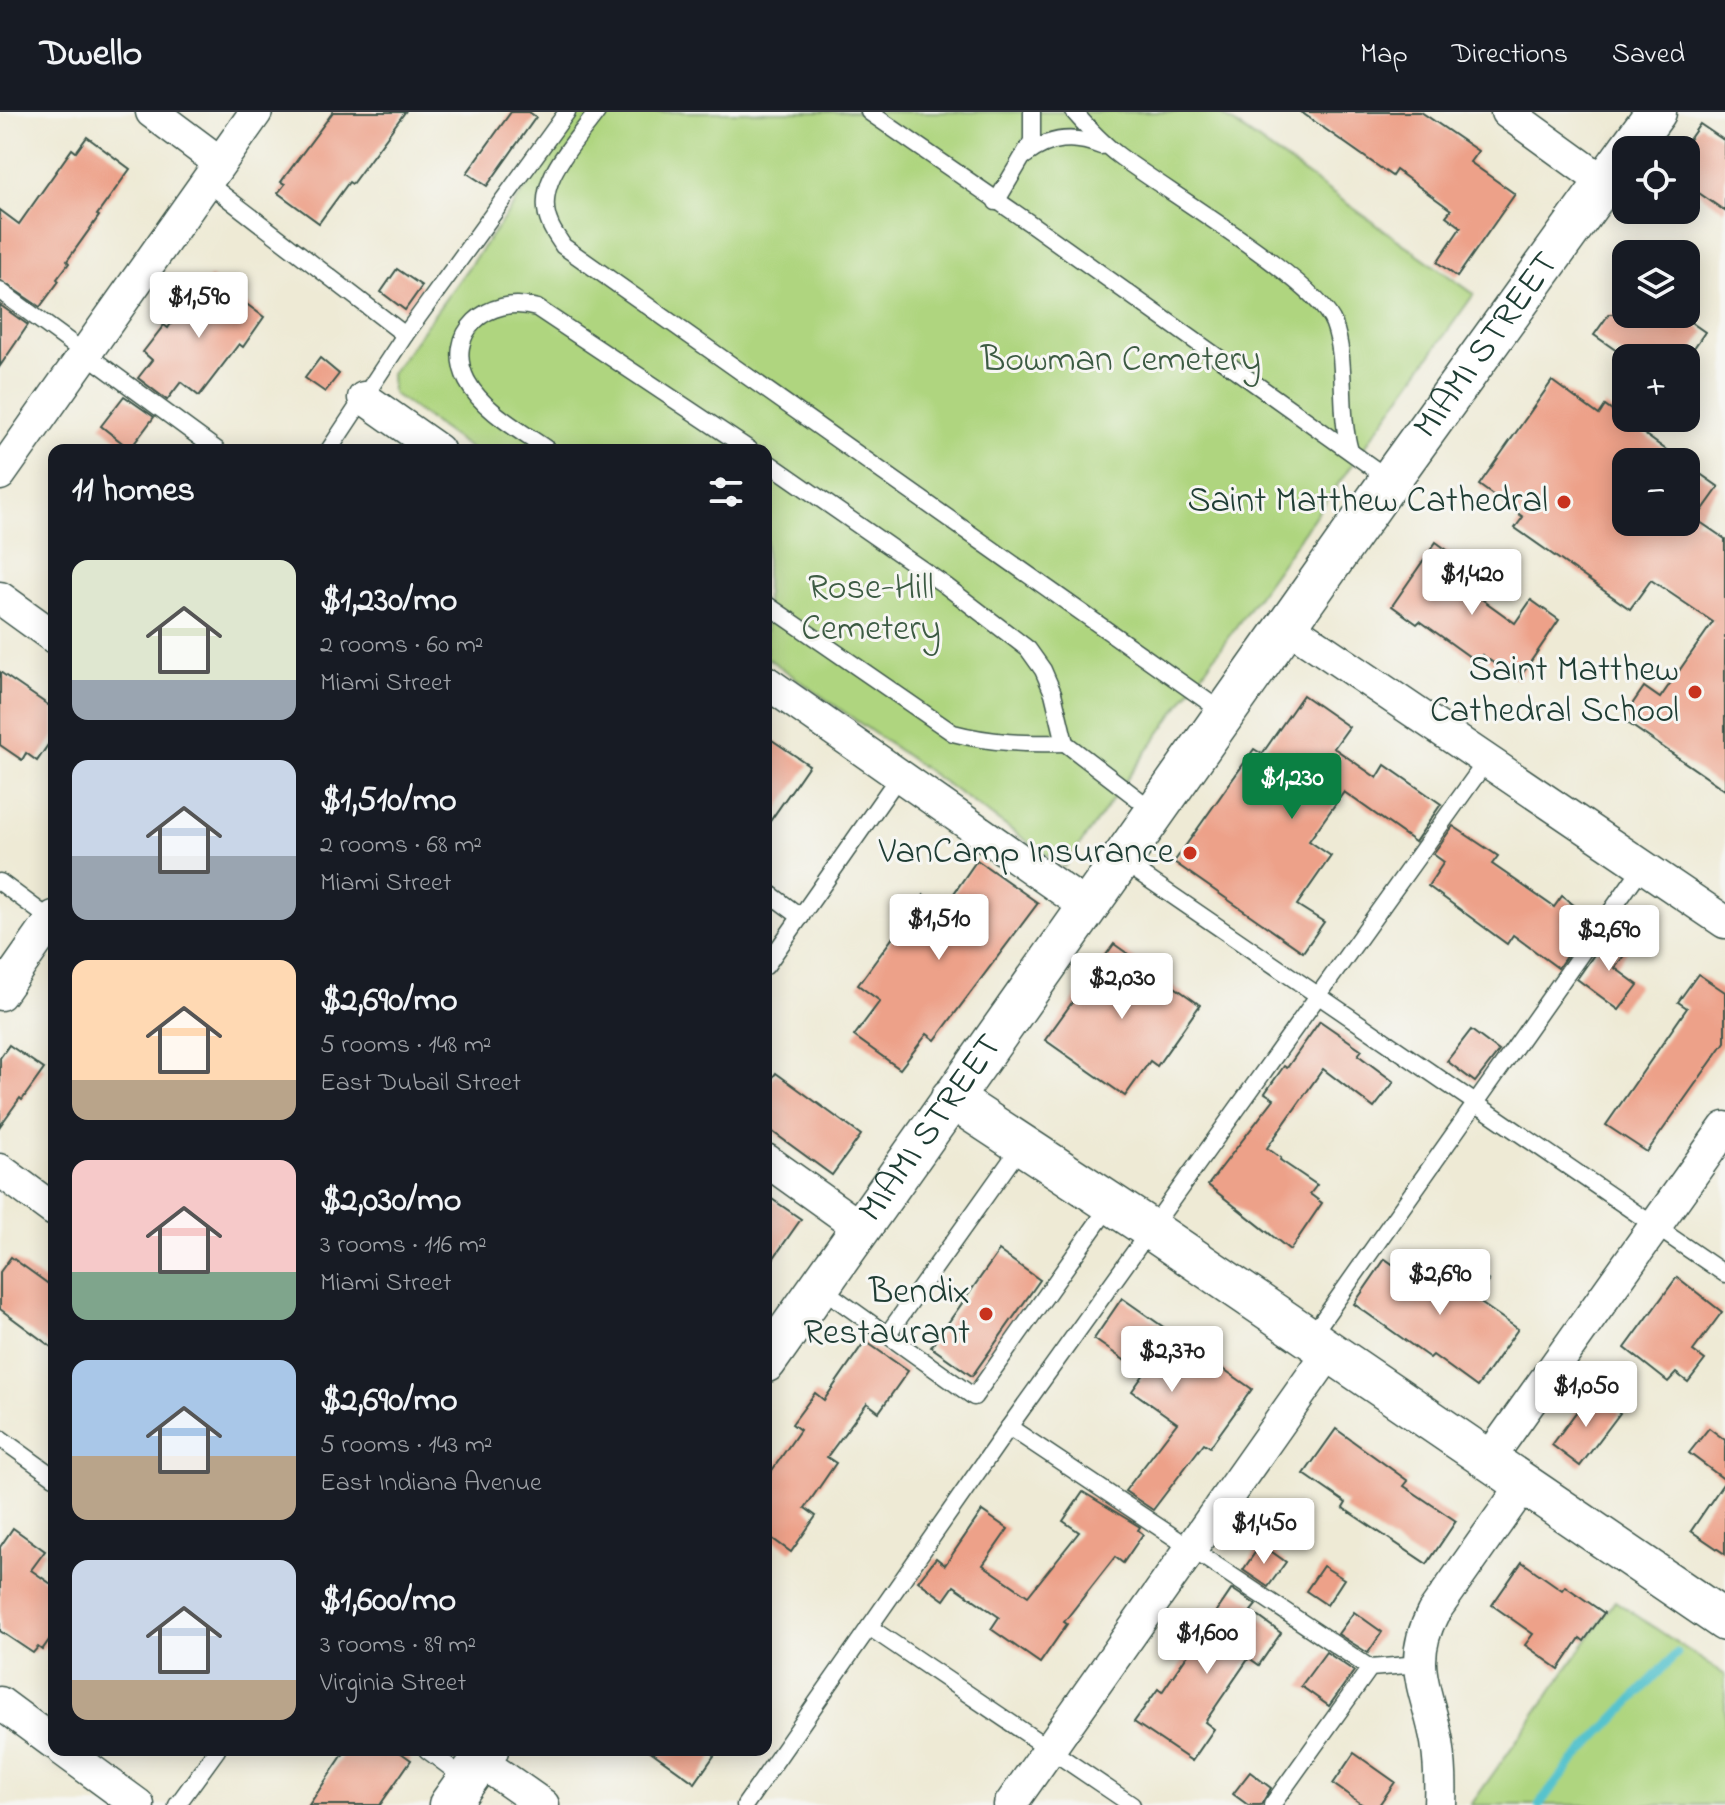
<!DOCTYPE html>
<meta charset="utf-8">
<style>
:root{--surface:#171b24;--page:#242831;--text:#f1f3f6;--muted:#9ea1a6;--line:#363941;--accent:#0b8043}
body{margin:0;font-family:"Indie Flower",sans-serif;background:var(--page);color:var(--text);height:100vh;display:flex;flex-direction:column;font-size:30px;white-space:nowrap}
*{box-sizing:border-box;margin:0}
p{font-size:26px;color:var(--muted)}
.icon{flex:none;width:44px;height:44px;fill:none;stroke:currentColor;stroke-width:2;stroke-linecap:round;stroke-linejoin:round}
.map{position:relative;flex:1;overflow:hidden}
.drawer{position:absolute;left:48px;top:332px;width:724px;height:1312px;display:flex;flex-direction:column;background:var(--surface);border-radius:16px;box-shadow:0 4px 20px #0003}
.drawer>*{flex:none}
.tools{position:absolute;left:1612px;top:24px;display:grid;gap:16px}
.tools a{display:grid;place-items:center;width:88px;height:88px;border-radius:16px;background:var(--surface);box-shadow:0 4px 20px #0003;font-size:40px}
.price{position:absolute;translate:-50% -68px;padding:0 18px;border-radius:8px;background:#fff;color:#222;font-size:26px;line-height:52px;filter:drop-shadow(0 2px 4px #0008)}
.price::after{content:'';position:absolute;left:50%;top:48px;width:24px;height:18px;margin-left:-12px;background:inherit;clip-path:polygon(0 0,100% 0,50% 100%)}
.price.current{background:var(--accent);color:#fff}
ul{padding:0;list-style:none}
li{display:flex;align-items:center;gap:24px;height:200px;padding:0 24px}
li span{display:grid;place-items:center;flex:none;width:224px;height:160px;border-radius:16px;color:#555}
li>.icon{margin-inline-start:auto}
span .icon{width:96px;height:96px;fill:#fffc;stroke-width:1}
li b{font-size:34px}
h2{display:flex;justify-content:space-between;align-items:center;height:96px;padding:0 24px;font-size:34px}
header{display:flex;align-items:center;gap:48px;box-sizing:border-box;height:112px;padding:0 40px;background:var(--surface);border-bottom:2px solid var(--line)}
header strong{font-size:38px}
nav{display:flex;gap:44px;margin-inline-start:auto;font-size:28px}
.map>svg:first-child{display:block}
.green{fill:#afd57f;stroke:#67895a;stroke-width:2}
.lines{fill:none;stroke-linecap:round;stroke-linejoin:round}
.stream{stroke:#56c3cd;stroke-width:9}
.building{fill:#eda189}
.service-casing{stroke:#3e574c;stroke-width:19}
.minor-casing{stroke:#3e574c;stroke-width:35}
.tertiary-casing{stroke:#3e574c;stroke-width:43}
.service{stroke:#fff;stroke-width:16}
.minor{stroke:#fff;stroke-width:32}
.tertiary{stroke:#fff;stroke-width:40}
.poi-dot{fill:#c8321e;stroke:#f6f6f2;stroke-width:3}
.labels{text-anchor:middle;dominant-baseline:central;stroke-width:6;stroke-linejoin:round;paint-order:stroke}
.street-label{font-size:36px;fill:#1f3d34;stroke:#f6f6f2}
.park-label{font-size:36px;fill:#3c5b43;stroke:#f6f6f2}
.poi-label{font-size:36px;fill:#1f3d34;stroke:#f6f6f2;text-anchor:end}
</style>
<header>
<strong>Dwello</strong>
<nav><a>Map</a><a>Directions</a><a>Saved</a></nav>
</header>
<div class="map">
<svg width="1725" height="1693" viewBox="0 0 1725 1693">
<rect width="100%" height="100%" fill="#f6f6f2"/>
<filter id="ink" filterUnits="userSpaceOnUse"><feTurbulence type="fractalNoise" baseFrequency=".0125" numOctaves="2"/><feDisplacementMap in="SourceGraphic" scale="16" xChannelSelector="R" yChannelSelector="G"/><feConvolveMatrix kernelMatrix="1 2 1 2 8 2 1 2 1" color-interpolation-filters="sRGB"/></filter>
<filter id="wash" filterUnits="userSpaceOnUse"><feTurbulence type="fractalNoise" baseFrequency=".006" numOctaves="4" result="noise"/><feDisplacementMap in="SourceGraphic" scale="32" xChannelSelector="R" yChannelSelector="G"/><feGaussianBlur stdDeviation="1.8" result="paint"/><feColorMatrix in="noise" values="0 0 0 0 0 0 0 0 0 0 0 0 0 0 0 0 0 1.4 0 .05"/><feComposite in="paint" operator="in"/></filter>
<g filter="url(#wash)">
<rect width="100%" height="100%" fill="#eeead5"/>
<!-- green -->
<g class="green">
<path d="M581,0H1218L1474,182L1064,755L766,545V338H472L392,281L391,262Z"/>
<path d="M1615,1489L1725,1563V1693H1471Z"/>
</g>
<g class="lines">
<!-- stream -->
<path class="stream" d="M1539,1693L1570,1653L1677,1541"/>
</g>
<g id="blocks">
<!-- building -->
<g class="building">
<path d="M333,0H405L352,72L349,70L319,111L278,81L285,72L281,70Z"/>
<path d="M511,0H529L536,5L487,74L467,61Z"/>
<path d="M1301,0H1421L1478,39L1470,50L1515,82L1457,165L1437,150L1461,115L1446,104L1451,98L1396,58L1392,64Z"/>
<path d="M1700,12L1725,29V99L1686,72V32Z"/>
<path d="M87,25L130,57L97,103L99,104L67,149L69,151L57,167L59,169L40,195L0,168V98L19,112L72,37L76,40Z"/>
<path d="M397,157L422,174L405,198L381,180Z"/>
<path d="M210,165L264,205L243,235L239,232L199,284L181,270L167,288L138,266L152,248L143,240L164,213L168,216L196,176L200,180Z"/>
<path d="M0,193L28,213L0,254Z"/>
<path d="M1609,202H1679L1705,220L1687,246H1627L1594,223Z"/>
<path d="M320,246L339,262L325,280L305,266Z"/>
<path d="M1552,269L1599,303L1605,294L1683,350H1626V410H1686V352L1719,375L1694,410H1700L1725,427V678L1622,607L1644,575L1660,586L1713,510L1651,468L1630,497L1515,416L1523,405L1479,373Z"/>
<path d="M124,284L154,305L130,337L101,314Z"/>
<path d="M1436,430L1458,446L1447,462L1515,511L1531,488L1559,508L1518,568L1482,543L1477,550L1420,509L1417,512L1392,494Z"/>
<path d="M0,560L54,597V624L37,649L26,641L22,648L0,633Z"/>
<path d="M1303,583L1349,615L1334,636L1377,666L1385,653L1441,692L1415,730L1344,680L1309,729L1331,744L1297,793L1324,810L1303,840L1174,750L1254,637L1262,642Z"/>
<path d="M766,624L809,653L766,715Z"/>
<path d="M1453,714L1498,744L1492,752L1554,795L1562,784L1592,807L1558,856L1513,823L1507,832L1428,774L1444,750L1433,742Z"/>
<path d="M977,748L1038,791L935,928L927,922L900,957L854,924L880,889L858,873L924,783L943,797Z"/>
<path d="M1610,820L1630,835L1615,856L1638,873L1619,898L1577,867Z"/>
<path d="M1114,832L1200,893L1157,954L1150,949L1125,984L1045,928Z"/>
<path d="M1698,862L1725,880V930L1647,1040L1606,1013L1687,896L1678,890Z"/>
<path d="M1320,909L1362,938L1358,943L1394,970L1374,996L1323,957L1267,1036L1281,1046L1280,1048L1317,1073L1310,1082L1322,1091L1290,1138L1208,1073L1274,987L1265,981L1284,954L1287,956Z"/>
<path d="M1471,918L1499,939L1475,970L1447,949Z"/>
<path d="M9,933L44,957L22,988L20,986L0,1014V946Z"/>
<path d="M776,961L861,1023L832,1063L766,1015V975Z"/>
<path d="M766,1083L801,1107L766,1157Z"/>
<path d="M999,1139L1040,1168L972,1264L931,1235Z"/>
<path d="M11,1145L54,1176V1237L0,1197V1160Z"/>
<path d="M1457,1145L1489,1169L1475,1187L1518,1217L1477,1275L1433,1243L1430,1246L1354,1192L1385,1147L1431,1179Z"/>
<path d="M1677,1165L1722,1200L1693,1239L1705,1248L1688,1270L1676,1261L1668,1270L1625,1236Z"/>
<path d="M1122,1186L1252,1277L1210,1335L1204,1331L1153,1398L1125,1379L1177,1311L1132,1279L1144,1262L1094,1227Z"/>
<path d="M865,1229L908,1259L879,1300L867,1291L827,1345L836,1351L805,1396L816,1404L791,1440L766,1422V1367L800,1318L792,1312L815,1281L824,1288Z"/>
<path d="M1591,1280L1620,1301L1580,1354L1552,1333Z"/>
<path d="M1709,1316L1725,1328V1368L1689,1341Z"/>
<path d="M1336,1317L1408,1369L1404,1374L1456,1409L1427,1452L1343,1396L1346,1391L1304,1362Z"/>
<path d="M1725,1369V1442L1691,1419Z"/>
<path d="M1083,1380L1140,1415L1138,1418L1143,1422L1123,1451L1115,1445L1064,1510L1067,1512L1040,1551L991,1517L999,1505L954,1474L944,1488L918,1469L936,1446L945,1453L982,1399L1008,1417L983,1453L1028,1484L1079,1420L1063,1409Z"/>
<path d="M13,1416L45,1439L31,1458L54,1474V1521L42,1538L38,1535L33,1541L0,1519V1435Z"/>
<path d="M1261,1432L1286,1450L1268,1475L1243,1458Z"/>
<path d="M1522,1450L1562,1478L1565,1474L1604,1501L1584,1529L1580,1526L1559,1557L1525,1533L1533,1522L1492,1493Z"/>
<path d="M1323,1454L1344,1467L1327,1493L1306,1479Z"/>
<path d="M1232,1477L1256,1493L1251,1499L1281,1521L1259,1553L1249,1546L1205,1610L1214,1617L1192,1649L1134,1610L1158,1577L1162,1580Z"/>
<path d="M1354,1500L1382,1520L1368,1541L1338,1522Z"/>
<path d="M1326,1540L1354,1559L1329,1594L1301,1574Z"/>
<path d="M346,1638H397L411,1648L380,1693H309Z"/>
<path d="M649,1638H718L695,1671Z"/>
<path d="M1354,1641L1395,1670L1379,1693H1363L1333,1672Z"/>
<path d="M1250,1660L1271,1676L1261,1693H1248L1233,1682Z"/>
</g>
</g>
</g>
<g filter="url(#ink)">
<use href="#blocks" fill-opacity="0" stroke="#3e574c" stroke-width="2"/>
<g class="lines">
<defs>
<g id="service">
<path d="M597,0C575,31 532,71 550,112C553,120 559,127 563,134L1224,601"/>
<path d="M869,0L1034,114L1390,368"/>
<path d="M1074,0C1088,16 1102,31 1118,43C1161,76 1319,170 1334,212C1348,251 1338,297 1350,339"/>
<path d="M1026,43C1050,25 1074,23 1101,34"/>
<path d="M205,69L405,223"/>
<path d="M996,90L1032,29V0"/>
<path d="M0,179L217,338"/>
<path d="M329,338L405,223L567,0"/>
<path d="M548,338C521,319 483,299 467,269C443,221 488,182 537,196L750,338"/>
<path d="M766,349L946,474L1028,537L1043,558L1053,581L1065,631C1026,632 991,631 953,621L766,492"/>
<path d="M1065,631L1155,700"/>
<path d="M1122,749L1725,1162"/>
<path d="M0,770L54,810"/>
<path d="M766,779L801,805"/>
<path d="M766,854L899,664"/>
<path d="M820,1175L974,1285L1110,1093"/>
<path d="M887,1223L1022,1033"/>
<path d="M1310,1226L1643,754"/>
<path d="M1009,1315L1370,1556"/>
<path d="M0,1326L54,1365"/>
<path d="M869,1515L1132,1693"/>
<path d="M427,1638L467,1668"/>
<path d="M177,1693L217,1638"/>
<path d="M745,1693L1009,1315L1487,648"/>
<path d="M1272,1693L1370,1556L1420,1552"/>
</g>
<g id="minor">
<path d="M152,0L219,50"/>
<path d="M1507,0L1605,71"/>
<path d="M364,286L438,338"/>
<path d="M0,362L256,0"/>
<path d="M0,486L54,525"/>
<path d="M1288,514L1725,810"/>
<path d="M766,570L1087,795"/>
<path d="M0,882L54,805"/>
<path d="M766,1048L861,1116"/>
<path d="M0,1058L54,1098"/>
<path d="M1489,1347L1725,1016"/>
<path d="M0,1591L54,1631"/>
<path d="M63,1638L138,1693"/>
<path d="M480,1649L543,1693"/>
<path d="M1010,1693L1330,1239"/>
<path d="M1440,1693C1441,1672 1440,1650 1437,1630C1428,1579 1406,1553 1433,1501L1524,1372"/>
</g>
<g id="tertiary">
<path d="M1628,38L1656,0"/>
<path d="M951,986L1150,1117L1725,1509"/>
<path id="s1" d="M766,1250L1390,368L1626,41"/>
<path d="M449,1693L488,1638"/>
</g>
</defs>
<!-- service casing -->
<use href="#service" class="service-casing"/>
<!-- minor casing -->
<use href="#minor" class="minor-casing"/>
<!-- tertiary casing -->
<use href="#tertiary" class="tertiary-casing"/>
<!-- service -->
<use href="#service" class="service"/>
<!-- minor -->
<use href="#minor" class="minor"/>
<!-- tertiary -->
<use href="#tertiary" class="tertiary"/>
</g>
</g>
<!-- markers -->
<g class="poi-dot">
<circle cx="1564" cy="390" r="8"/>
<circle cx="1695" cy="580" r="8"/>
<circle cx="1190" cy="741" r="8"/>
<circle cx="986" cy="1202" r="8"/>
</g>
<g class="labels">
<!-- street labels -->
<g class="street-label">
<text stroke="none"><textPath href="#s1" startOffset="1246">MIAMI STREET</textPath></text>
<text stroke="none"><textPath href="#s1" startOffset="286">MIAMI STREET</textPath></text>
</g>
<!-- park labels -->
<g class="park-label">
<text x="1121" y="249">Bowman Cemetery</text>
<text x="871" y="477">Rose-Hill<tspan x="871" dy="41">Cemetery</tspan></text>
</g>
<!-- poi labels -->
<g class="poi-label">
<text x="1548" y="390">Saint Matthew Cathedral</text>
<text x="1679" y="559">Saint Matthew<tspan x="1679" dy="41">Cathedral School</tspan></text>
<text x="1174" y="741">VanCamp Insurance</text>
<text x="970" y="1181">Bendix<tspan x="970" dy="41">Restaurant</tspan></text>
</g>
</g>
</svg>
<div class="tools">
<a><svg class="icon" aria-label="locate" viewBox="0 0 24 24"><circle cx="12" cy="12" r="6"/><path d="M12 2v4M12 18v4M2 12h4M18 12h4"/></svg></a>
<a><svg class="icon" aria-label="layers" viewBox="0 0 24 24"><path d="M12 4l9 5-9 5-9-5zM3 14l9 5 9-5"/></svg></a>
<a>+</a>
<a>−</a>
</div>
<b class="price" style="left:199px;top:228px">$1,590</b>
<b class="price" style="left:1472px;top:505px">$1,420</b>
<b class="price current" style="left:1292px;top:709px">$1,230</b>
<b class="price" style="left:939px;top:850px">$1,510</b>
<b class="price" style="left:1609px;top:861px">$2,690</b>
<b class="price" style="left:1122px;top:909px">$2,030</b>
<b class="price" style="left:1440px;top:1205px">$2,690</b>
<b class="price" style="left:1172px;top:1282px">$2,370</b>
<b class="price" style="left:1586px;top:1317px">$1,050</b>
<b class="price" style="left:1264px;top:1454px">$1,450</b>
<b class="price" style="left:1207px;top:1564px">$1,600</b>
<section class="drawer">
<h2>11 homes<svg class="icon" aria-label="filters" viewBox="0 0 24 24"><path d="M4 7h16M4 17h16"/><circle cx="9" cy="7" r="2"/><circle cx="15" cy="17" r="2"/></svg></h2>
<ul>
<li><span style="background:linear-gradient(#dfe7d0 75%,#9aa5b1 0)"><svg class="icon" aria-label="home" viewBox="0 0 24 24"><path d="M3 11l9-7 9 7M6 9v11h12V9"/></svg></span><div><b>$1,230/mo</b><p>2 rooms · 60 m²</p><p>Miami Street</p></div></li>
<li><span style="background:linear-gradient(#c9d6e8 60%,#9aa5b1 0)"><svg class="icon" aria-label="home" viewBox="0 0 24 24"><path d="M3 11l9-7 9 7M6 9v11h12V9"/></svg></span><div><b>$1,510/mo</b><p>2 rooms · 68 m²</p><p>Miami Street</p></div></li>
<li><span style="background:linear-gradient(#ffd9b3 75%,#b9a48a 0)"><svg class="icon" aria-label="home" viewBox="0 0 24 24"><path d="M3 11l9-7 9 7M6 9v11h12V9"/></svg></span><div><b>$2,690/mo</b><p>5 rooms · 148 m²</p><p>East Dubail Street</p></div></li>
<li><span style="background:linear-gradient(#f6c9c9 70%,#7fa58c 0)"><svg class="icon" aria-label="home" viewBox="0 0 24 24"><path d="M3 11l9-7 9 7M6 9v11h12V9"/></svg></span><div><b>$2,030/mo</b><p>3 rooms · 116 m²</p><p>Miami Street</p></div></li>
<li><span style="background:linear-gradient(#a9c7e8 60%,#b9a48a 0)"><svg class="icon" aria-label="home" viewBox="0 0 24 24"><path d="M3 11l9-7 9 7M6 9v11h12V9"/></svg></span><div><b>$2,690/mo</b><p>5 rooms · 143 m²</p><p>East Indiana Avenue</p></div></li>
<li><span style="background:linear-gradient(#c9d6e8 75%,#b9a48a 0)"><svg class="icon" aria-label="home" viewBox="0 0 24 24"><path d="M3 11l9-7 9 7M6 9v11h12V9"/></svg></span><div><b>$1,600/mo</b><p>3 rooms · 89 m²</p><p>Virginia Street</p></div></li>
</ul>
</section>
</div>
